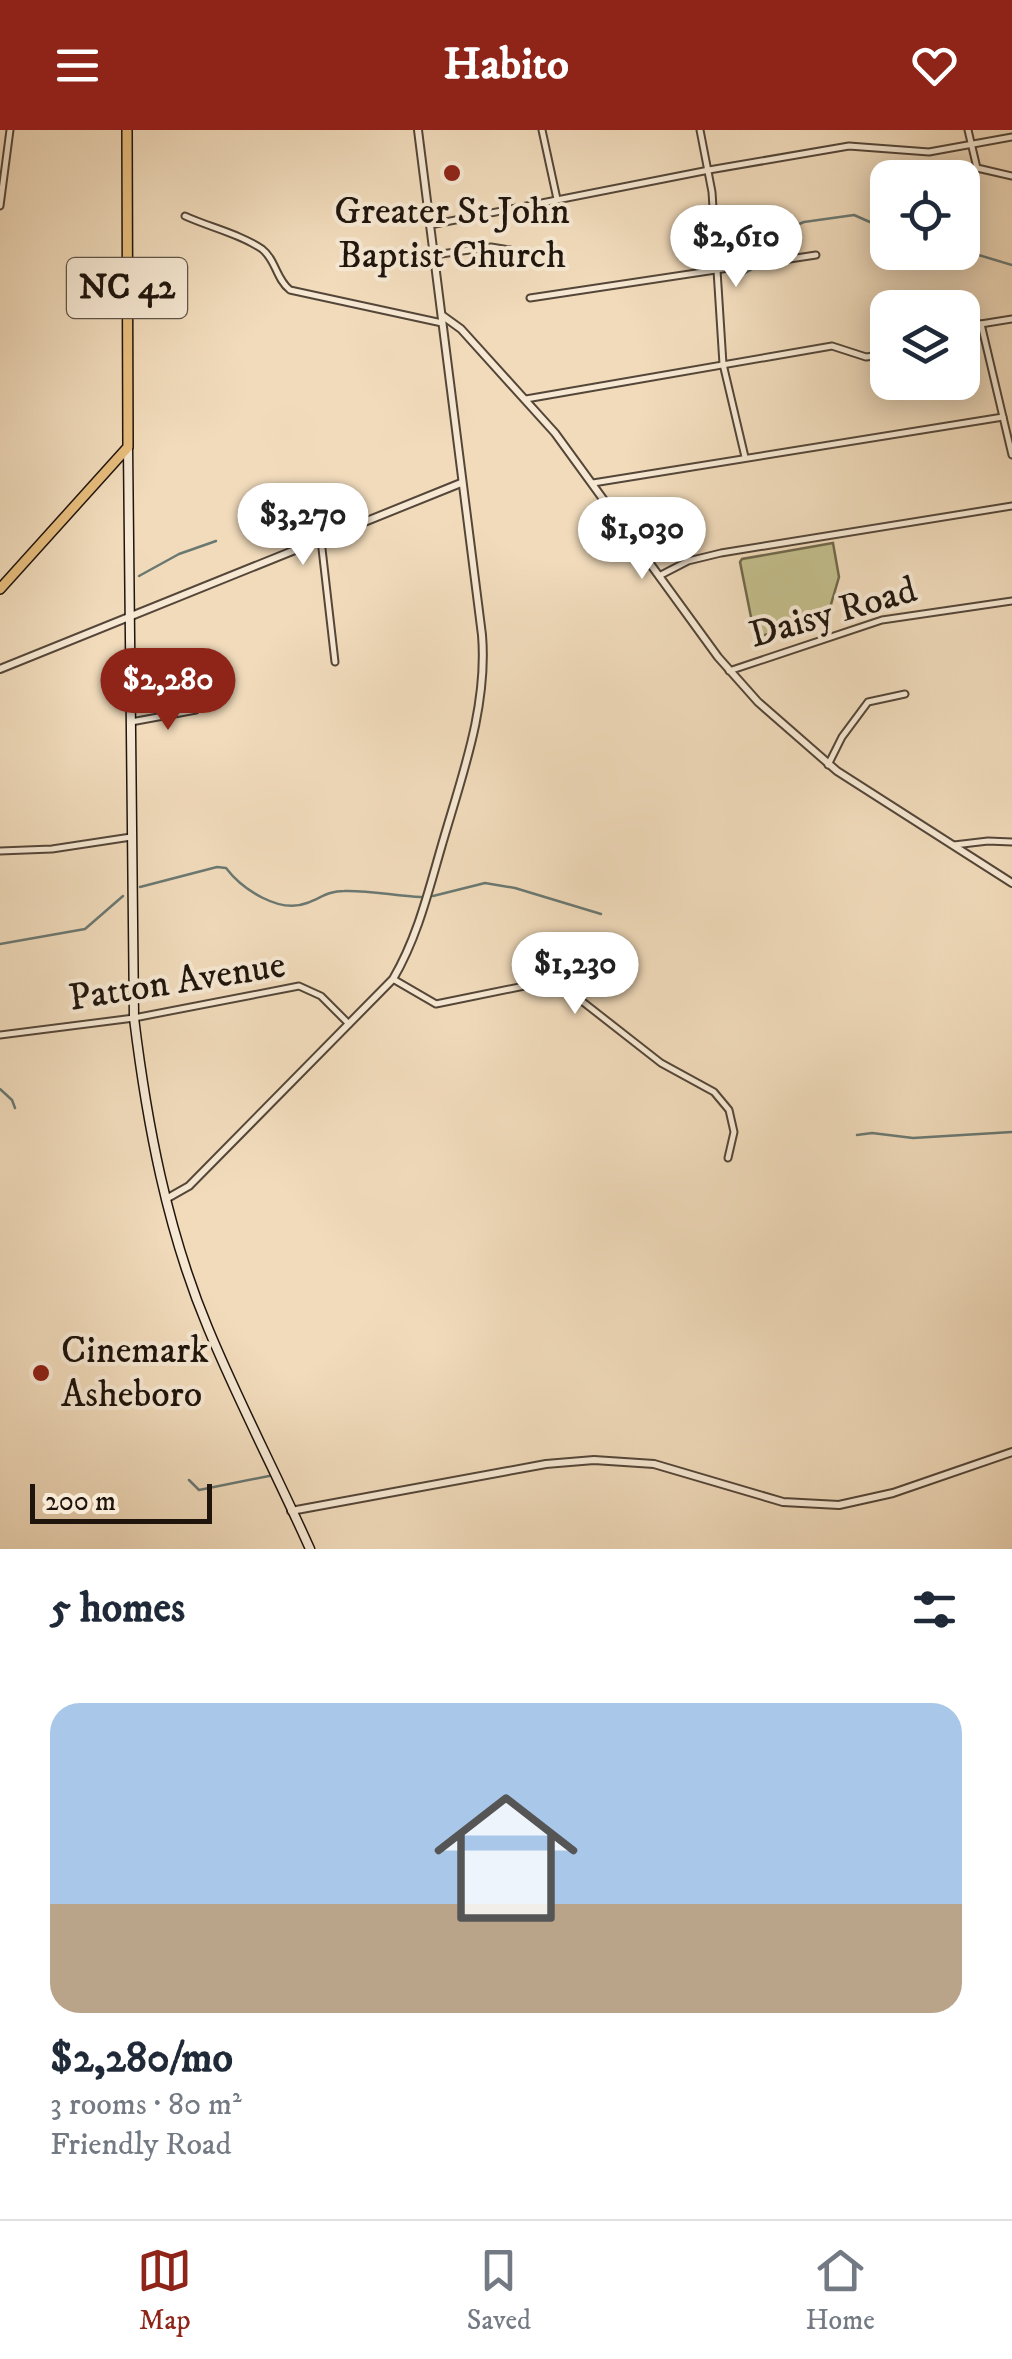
<!DOCTYPE html>
<meta charset="utf-8">
<style>
:root{--surface:#fff;--page:#f2f2f3;--text:#1f2937;--muted:#747a83;--line:#e0e1e3;--accent:#8f2418}
body{margin:0;font-family:"IM FELL DW Pica",serif;background:var(--page);color:var(--text);height:100vh;display:flex;flex-direction:column;font-size:38px;white-space:nowrap}
*{box-sizing:border-box;margin:0}
p{font-size:32px;color:var(--muted)}
.icon{flex:none;width:55px;height:55px;fill:none;stroke:currentColor;stroke-width:2;stroke-linecap:round;stroke-linejoin:round}
.map{position:relative;height:1419px;overflow:hidden}
.side{display:flex;flex-direction:column;background:var(--surface);flex:1}
.side>*{flex:none}
.controls{position:absolute;left:870px;top:30px;display:grid;gap:20px}
.controls a{display:grid;place-items:center;width:110px;height:110px;border-radius:20px;background:var(--surface);box-shadow:0 5px 25px #0003;font-size:50px}
.scale{position:absolute;left:30px;bottom:25px;width:182px;box-sizing:border-box;padding-left:10px;border:5px solid #1f150d;border-top:0;font-size:28px;line-height:35px;white-space:nowrap;color:#1f150d;-webkit-text-stroke:8px #f6e8d3;paint-order:stroke}
.price{position:absolute;translate:-50% -85px;padding:0 22px;border-radius:35px;background:#fff;color:#222;font-size:32px;line-height:65px;filter:drop-shadow(0 2px 5px #0008)}
.price::after{content:'';position:absolute;left:50%;top:60px;width:30px;height:22px;margin-left:-15px;background:inherit;clip-path:polygon(0 0,100% 0,50% 100%)}
.price.on{background:var(--accent);color:#fff}
ul{padding:0;list-style:none}
li{display:grid;align-content:center;gap:20px;height:530px;padding:0 50px}
li+li{border-top:2px solid var(--line)}
li span{display:grid;place-items:center;height:310px;border-radius:30px;color:#555}
li>.icon{margin-inline-start:auto}
span .icon{width:180px;height:180px;fill:#fffc;stroke-width:1}
li b{font-size:42px}
h2{display:flex;justify-content:space-between;align-items:center;height:120px;padding:0 50px;font-size:42px}
header{display:flex;justify-content:space-between;align-items:center;height:130px;padding:0 50px;background:var(--accent);color:#fff;font-size:45px;font-weight:700}
.tab-bar{display:flex;justify-content:space-around;align-items:center;height:140px;border-top:2px solid var(--line);background:var(--surface);font-size:28px;color:var(--muted)}
.tab-bar a{display:grid;justify-items:center;gap:5px}
.tab-bar .on{color:var(--accent)}
.map>svg:first-child{display:block}
.green{fill:#c2bd8b;stroke:#70694c;stroke-width:2.5}
.lines{fill:none;stroke-linecap:round;stroke-linejoin:round}
.stream{stroke:#6a7872;stroke-width:2.5}
.minor-casing{stroke:#544638;stroke-width:9}
.tertiary-casing{stroke:#544638;stroke-width:10}
.secondary-casing{stroke:#1f150d;stroke-width:11}
.primary-casing{stroke:#1f150d;stroke-width:12}
.minor{stroke:#f6e8d3;stroke-width:5}
.tertiary{stroke:#f6e8d3;stroke-width:6}
.secondary{stroke:#f6e8d3;stroke-width:8}
.primary{stroke:#e8be7e;stroke-width:9}
.poi-dot{fill:#8f2418;stroke:#f6e8d3;stroke-width:4}
.labels{text-anchor:middle;dominant-baseline:central;stroke-width:8;stroke-linejoin:round;paint-order:stroke}
.shield{fill:#f6e8d3;stroke:#605448;stroke-width:2.5}
.shield-label{font-size:35px;font-weight:bold;fill:#1f150d}
.poi-label{font-size:38px;fill:#1f150d;stroke:#f6e8d3}
.street-label{font-size:38px;fill:#1f150d;stroke:#f6e8d3}
</style>
<header><svg class="icon" aria-label="menu" viewBox="0 0 24 24"><path d="M4 6h16M4 12h16M4 18h16"/></svg>Habito<svg class="icon" aria-label="heart" viewBox="0 0 24 24"><path d="M12 20l-8-8c-3-5 5-10 8-4 3-6 11-1 8 4z"/></svg></header>
<div class="map">
<svg width="1012" height="1419" viewBox="0 0 1012 1419">
<rect width="100%" height="100%" fill="#f1dbbb"/>
<filter id="stains"><feTurbulence type="fractalNoise" baseFrequency=".002" numOctaves="4"/><feColorMatrix values="0 0 0 0 .2 0 0 0 0 .09 0 0 0 0 .02 0 0 0 .5 -.17"/></filter>
<radialGradient id="worn" r=".72"><stop offset=".6" stop-color="#630" stop-opacity="0"/><stop offset="1" stop-color="#630" stop-opacity=".3"/></radialGradient>
<!-- green -->
<path class="green" d="M833,413L839,447L829,481L782,501L755,507L740,432L742,429Z"/>
<g class="lines">
<!-- stream -->
<g class="stream">
<path d="M962,120L1012,135"/>
<path d="M760,131L761,114L768,107L804,92L854,85L888,100"/>
<path d="M736,148L756,137"/>
<path d="M139,446L179,424L216,411"/>
<path d="M140,757L217,737L226,738C242,759 279,784 307,773C321,768 328,761 344,761C368,760 396,766 421,767"/>
<path d="M433,766L485,753L515,758L601,784"/>
<path d="M0,814L85,799L123,766"/>
<path d="M0,959L12,970L15,978"/>
<path d="M857,1005L872,1003L913,1008L1012,1002"/>
<path d="M189,1350L199,1360L269,1346"/>
</g>
<defs>
<g id="minor">
<path d="M542,0L557,69"/>
<path d="M700,0L712,62L723,234L745,327"/>
<path d="M968,0L977,38L1012,46"/>
<path d="M0,76L10,0"/>
<path d="M185,86C209,97 240,104 262,119C276,130 276,149 290,160L442,193"/>
<path d="M430,95L709,40L849,16L929,22L1012,7"/>
<path d="M434,125L491,117L510,120"/>
<path d="M530,168L816,125"/>
<path d="M981,194L1012,325"/>
<path d="M962,197L1012,189"/>
<path d="M526,269L832,216L866,227L888,224"/>
<path d="M593,353L1003,287"/>
<path d="M321,410L335,532"/>
<path d="M659,446L688,431L721,423L1012,376"/>
<path d="M729,541L882,490L1012,471"/>
<path d="M131,592L196,580"/>
<path d="M828,635L842,607L868,572L905,564"/>
<path d="M954,715L988,711L1012,712"/>
<path d="M0,721L52,719L131,707"/>
<path d="M393,849L436,874L544,852L560,854L661,933L714,962L729,980L734,1002L728,1028"/>
<path d="M0,905L134,888L299,856L321,866L349,894"/>
</g>
<g id="tertiary">
<path d="M443,186L461,199L555,303L718,527L758,572L837,641L1012,753"/>
<path d="M0,539L461,353"/>
<path d="M166,1069L189,1056L393,849C417,808 428,763 441,718C461,648 488,578 482,505L418,0"/>
<path d="M291,1381L546,1334L594,1330L654,1334L783,1372L839,1375L893,1363L1012,1322"/>
</g>
<path id="secondary" d="M128,317L134,888C147,994 167,1100 208,1198C239,1273 277,1345 310,1419"/>
<path id="primary" d="M0,459L128,317L127,0"/>
</defs>
<!-- minor casing -->
<use href="#minor" class="minor-casing"/>
<!-- tertiary casing -->
<use href="#tertiary" class="tertiary-casing"/>
<!-- secondary casing -->
<use href="#secondary" class="secondary-casing"/>
<!-- primary casing -->
<use href="#primary" class="primary-casing"/>
<!-- minor -->
<use href="#minor" class="minor"/>
<!-- tertiary -->
<use href="#tertiary" class="tertiary"/>
<!-- secondary -->
<use href="#secondary" class="secondary"/>
<!-- primary -->
<use href="#primary" class="primary"/>
</g>
<!-- markers -->
<g class="poi-dot">
<circle cx="452" cy="43" r="10"/>
<circle cx="41" cy="1243" r="10"/>
</g>
<g class="labels">
<!-- shield labels -->
<rect class="shield" x="67" y="128" width="120" height="60" rx="8"/>
<g class="shield-label">
<text x="127" y="158">NC 42</text>
</g>
<!-- poi labels -->
<g class="poi-label">
<text x="452" y="82">Greater St John<tspan x="452" dy="44">Baptist Church</tspan></text>
<text x="61" y="1221" text-anchor="start">Cinemark<tspan x="61" dy="44">Asheboro</tspan></text>
</g>
<!-- street labels -->
<g class="street-label">
<text transform="translate(833 483) rotate(-16)">Daisy Road</text>
<text transform="translate(177 852) rotate(-9)">Patton Avenue</text>
</g>
</g>
<rect width="100%" height="100%" filter="url(#stains)"/>
<rect width="100%" height="100%" fill="url(#worn)"/>
</svg>
<div class="controls">
<a><svg class="icon" aria-label="locate" viewBox="0 0 24 24"><circle cx="12" cy="12" r="6"/><path d="M12 2v4M12 18v4M2 12h4M18 12h4"/></svg></a>
<a><svg class="icon" aria-label="layers" viewBox="0 0 24 24"><path d="M12 4l9 5-9 5-9-5zM3 14l9 5 9-5"/></svg></a>
</div>
<div class="scale">200 m</div>
<b class="price" style="left:736px;top:160px">$2,610</b>
<b class="price" style="left:303px;top:438px">$3,270</b>
<b class="price" style="left:642px;top:452px">$1,030</b>
<b class="price on" style="left:168px;top:603px">$2,280</b>
<b class="price" style="left:575px;top:887px">$1,230</b>
</div>
<section class="side">
<h2>5 homes<svg class="icon" aria-label="filters" viewBox="0 0 24 24"><path d="M4 7h16M4 17h16"/><circle cx="9" cy="7" r="2"/><circle cx="15" cy="17" r="2"/></svg></h2>
<ul>
<li><span style="background:linear-gradient(#a9c7e8 65%,#b9a48a 0)"><svg class="icon" aria-label="home" viewBox="0 0 24 24"><path d="M3 11l9-7 9 7M6 9v11h12V9"/></svg></span><div><b>$2,280/mo</b><p>3 rooms · 80 m²</p><p>Friendly Road</p></div></li>
</ul>
</section>
<nav class="tab-bar">
<a class="on"><svg class="icon" aria-label="map" viewBox="0 0 24 24"><path d="M3 6l6-2 6 2 6-2v14l-6 2-6-2-6 2zM9 4v14M15 6v14"/></svg>Map</a>
<a><svg class="icon" aria-label="saved" viewBox="0 0 24 24"><path d="M7 4h10v16l-5-4-5 4z"/></svg>Saved</a>
<a><svg class="icon" aria-label="home" viewBox="0 0 24 24"><path d="M3 11l9-7 9 7M6 9v11h12V9"/></svg>Home</a>
</nav>
